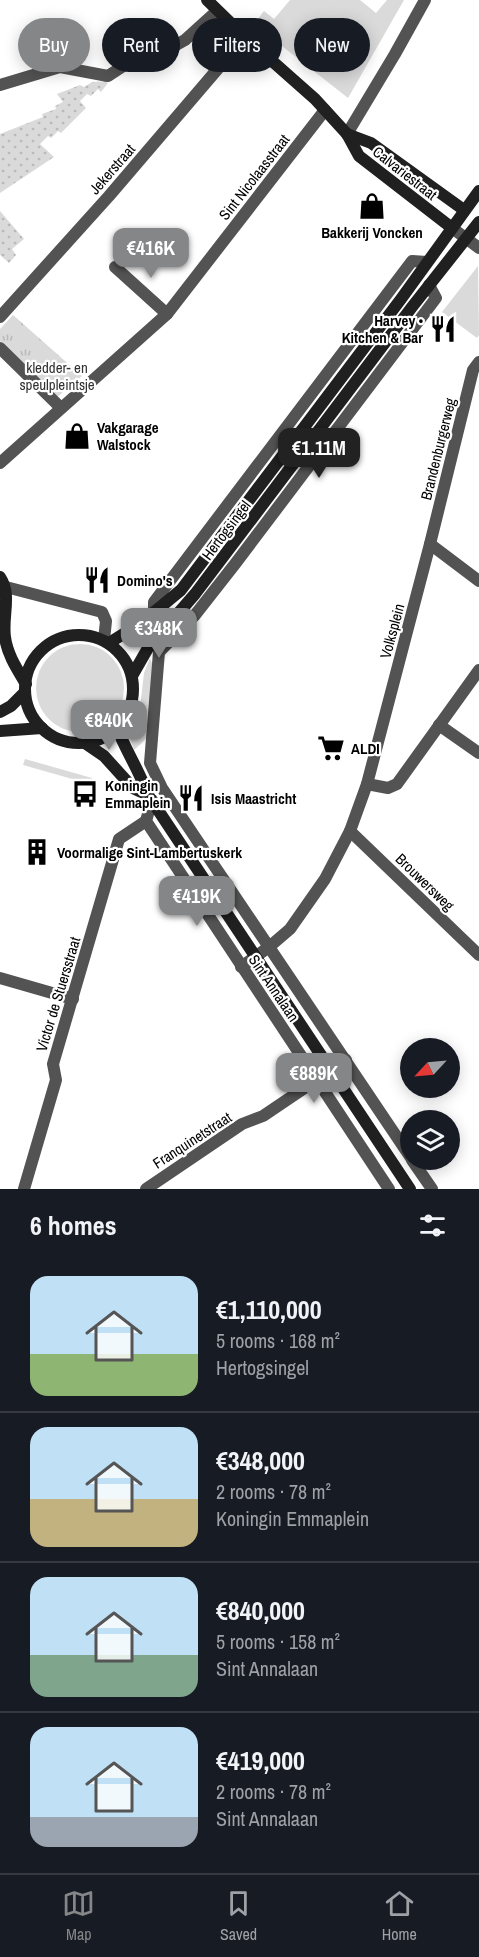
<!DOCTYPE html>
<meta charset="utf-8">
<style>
:root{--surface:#171b24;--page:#242831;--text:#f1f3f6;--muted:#9ea1a6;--line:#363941;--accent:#858687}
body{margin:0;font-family:"Archivo Narrow",sans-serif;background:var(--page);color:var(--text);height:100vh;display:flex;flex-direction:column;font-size:22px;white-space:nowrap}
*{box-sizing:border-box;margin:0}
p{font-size:20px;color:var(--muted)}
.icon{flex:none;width:33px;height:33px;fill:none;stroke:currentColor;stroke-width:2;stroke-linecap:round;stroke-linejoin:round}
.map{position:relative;height:1189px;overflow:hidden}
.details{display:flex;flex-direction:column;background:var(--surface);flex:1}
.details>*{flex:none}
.hud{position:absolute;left:18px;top:18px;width:444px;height:54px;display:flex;gap:12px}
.needle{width:39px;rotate:244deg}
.buttons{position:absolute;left:400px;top:1038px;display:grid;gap:12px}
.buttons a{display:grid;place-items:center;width:60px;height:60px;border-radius:50%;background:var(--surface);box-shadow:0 3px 15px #0003;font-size:30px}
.price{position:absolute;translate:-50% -51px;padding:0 14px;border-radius:12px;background:var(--accent);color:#fff;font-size:20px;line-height:39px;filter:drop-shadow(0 2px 3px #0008)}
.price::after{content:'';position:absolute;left:50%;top:36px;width:18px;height:14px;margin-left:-9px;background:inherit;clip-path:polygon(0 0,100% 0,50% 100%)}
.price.current{background:#222;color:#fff}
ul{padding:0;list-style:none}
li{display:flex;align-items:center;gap:18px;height:150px;padding:0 30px}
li+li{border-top:2px solid var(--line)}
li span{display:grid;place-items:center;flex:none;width:168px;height:120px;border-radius:18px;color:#555}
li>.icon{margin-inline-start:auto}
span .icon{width:72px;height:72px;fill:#fffc;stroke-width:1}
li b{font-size:26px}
h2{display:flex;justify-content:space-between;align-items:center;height:72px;padding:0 30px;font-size:26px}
.chip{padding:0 21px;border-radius:27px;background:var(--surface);box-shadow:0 3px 15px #0003;font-size:21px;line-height:54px}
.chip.current{background:var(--accent);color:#fff}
.tabs{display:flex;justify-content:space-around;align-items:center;height:84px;border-top:2px solid var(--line);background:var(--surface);font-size:16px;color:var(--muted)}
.tabs a{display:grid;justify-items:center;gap:3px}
.tabs .current{color:var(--accent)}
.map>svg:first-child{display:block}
.grass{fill:#dadada}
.park{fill:url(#park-tufts)}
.garden{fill:url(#garden-dots)}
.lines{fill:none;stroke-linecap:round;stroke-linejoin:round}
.street{stroke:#535353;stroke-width:12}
.secondary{stroke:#202020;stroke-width:12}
.labels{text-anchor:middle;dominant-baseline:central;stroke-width:4.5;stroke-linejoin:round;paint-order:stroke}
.street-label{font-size:15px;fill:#000;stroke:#fff}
.poi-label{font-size:15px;font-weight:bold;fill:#000;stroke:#fff;text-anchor:start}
.park-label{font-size:15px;fill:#313131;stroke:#fff}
</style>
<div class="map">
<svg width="479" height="1189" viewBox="0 0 479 1189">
<defs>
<pattern id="park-tufts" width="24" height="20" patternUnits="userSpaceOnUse" patternTransform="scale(1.5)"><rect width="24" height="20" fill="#dadada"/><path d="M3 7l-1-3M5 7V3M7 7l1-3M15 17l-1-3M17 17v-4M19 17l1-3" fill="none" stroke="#b9b9b9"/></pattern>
<pattern id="garden-dots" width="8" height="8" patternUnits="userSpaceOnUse" patternTransform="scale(1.5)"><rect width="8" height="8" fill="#dadada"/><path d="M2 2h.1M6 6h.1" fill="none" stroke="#b9b9b9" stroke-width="1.8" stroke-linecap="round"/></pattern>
</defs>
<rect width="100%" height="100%" fill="#fff"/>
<!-- grass -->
<g class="grass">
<path d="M290,0H360L376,13L387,0H404L348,98L254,24L264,11L274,19Z"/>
<path d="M478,266L479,335L477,338L442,312Z"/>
<circle cx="80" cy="688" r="44"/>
<path d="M150,658L153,666L147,738L134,750L131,741L130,729L140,708L144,673Z"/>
<path d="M25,759L92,778L90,784L23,765Z"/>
</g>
<!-- park -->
<path class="park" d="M13,315L82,376L56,398L0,341V329Z"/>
<!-- garden -->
<g class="garden">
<path d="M105,81L108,83L101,92L98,89L91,96L87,94L80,101L86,108L61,133L58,131L51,138L48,136L40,144L54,157L0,193V134L43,117L42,114L56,109L55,106L63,102L57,94L80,85L84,87L92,82Z"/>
<path d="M0,211L24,239L12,249L16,255L9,263L0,255Z"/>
</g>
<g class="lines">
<!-- street -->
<g class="street">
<path d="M0,85L60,67L108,76L140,55L149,63L167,50L185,40L217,11"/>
<path d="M347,134L395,54L425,0"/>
<path d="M452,228L479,248"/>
<path d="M115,267L167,314"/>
<path d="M0,317L109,196L245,37"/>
<path d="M0,348L61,408"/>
<path d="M0,463L167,314L325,110"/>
<path d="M430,544L479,581"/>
<path d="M6,587L102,612L106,621L104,640"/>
<path d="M154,613V602L412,261L427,262"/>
<path d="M439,725L479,753"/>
<path d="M367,784L388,788L397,784L479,670"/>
<path d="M152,800L146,821L389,1189"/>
<path d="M350,831L479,955"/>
<path d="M241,967L269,947L290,929L325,879L350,831L367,784L430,544L473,370L479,362"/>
<path d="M0,978L73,999"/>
<path d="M411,1158L162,788L150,763L159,652L195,615L235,564L436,298L429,285"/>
<path d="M412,1160L432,1189"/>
<path d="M24,1189L56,1080L53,1064L119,839L146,821"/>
<path d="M146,1189L242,1124L263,1116L346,1060"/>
</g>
<!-- secondary -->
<g class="secondary">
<path d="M207,0L245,37L315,99L347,134L359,156L452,228"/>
<path d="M347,134L371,143L464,210"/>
<path d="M0,577C12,595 2,616 5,637C7,654 17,669 26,684"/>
<circle cx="79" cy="689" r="54"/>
<path d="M109,643L141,623L181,590L401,299L479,191"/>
<path d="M132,676L148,648L195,594L412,307L479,222"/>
<path d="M0,712L11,706L25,692"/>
<path d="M117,728C126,751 140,772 148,795L410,1189"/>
<path d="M0,731L42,728"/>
<path d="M85,743L104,756L133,788L148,795"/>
</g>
</g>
<!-- icons -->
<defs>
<symbol id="shop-bare" viewBox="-9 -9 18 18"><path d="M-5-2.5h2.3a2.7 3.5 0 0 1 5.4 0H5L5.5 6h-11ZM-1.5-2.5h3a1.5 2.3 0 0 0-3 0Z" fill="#000" stroke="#fff" stroke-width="2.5" paint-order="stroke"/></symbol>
<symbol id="restaurant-bare" viewBox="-9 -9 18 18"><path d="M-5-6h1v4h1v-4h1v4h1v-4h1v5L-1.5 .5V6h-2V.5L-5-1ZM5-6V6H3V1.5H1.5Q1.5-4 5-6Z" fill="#000" stroke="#fff" stroke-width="2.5" paint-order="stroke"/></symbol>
<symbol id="supermarket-bare" viewBox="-9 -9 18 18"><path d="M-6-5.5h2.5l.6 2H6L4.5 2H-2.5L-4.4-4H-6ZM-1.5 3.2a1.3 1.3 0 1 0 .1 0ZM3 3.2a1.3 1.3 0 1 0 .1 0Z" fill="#000" stroke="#fff" stroke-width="2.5" paint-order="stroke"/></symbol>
<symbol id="bus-bare" viewBox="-9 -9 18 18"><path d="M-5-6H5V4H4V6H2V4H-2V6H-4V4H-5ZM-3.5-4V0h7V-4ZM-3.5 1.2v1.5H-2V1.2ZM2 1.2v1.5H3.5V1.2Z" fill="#000" stroke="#fff" stroke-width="2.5" paint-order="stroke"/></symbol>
<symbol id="building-bare" viewBox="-9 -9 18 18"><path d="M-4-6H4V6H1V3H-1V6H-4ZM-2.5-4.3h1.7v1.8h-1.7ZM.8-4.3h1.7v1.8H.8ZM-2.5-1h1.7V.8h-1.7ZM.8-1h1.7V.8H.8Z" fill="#000" stroke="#fff" stroke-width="2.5" paint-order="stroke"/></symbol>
</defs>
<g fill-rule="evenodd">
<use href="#shop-bare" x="353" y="187" width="38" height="38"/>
<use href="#restaurant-bare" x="424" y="310" width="38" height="38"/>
<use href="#shop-bare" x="58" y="417" width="38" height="38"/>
<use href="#restaurant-bare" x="78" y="561" width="38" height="38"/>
<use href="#supermarket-bare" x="312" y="729" width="38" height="38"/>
<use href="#bus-bare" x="66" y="775" width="38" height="38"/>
<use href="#restaurant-bare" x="172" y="779" width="38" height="38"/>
<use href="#building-bare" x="18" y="833" width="38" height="38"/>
</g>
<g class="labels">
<!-- street labels -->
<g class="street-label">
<text transform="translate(112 169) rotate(-49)">Jekerstraat</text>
<text transform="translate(405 173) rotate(38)">Calvariestraat</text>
<text transform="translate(254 177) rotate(-52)">Sint Nicolaasstraat</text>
<text transform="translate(438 449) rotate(-76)">Brandenburgerweg</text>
<text transform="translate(226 530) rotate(-53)">Hertogsingel</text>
<text transform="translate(392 631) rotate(-75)">Volksplein</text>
<text transform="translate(425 882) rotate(44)">Brouwersweg</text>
<text transform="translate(274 988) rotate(56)">Sint Annalaan</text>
<text transform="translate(58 994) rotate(-73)">Victor de Stuersstraat</text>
<text transform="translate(192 1140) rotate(-33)">Franquinetstraat</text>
</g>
<!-- poi labels -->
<g class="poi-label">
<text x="372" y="232" text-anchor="middle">Bakkerij Voncken</text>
<text x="423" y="320" text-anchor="end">Harvey •<tspan x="423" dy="17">Kitchen &amp; Bar</tspan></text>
<text x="97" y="427">Vakgarage<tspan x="97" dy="17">Walstock</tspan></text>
<text x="117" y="580">Domino's</text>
<text x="351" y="748">ALDI</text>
<text x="105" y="785">Koningin<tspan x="105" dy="17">Emmaplein</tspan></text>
<text x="211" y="798">Isis Maastricht</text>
<text x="57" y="852">Voormalige Sint-Lambertuskerk</text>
</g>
<!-- park labels -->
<g class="park-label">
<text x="57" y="367">kledder- en<tspan x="57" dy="17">speulpleintsje</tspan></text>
</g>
</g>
</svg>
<div class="buttons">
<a><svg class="needle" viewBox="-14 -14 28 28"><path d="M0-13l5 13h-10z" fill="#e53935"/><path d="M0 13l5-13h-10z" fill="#9ea1a6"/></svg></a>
<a><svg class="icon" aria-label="layers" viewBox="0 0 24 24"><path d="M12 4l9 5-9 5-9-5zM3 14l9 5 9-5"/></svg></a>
</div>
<b class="price" style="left:151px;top:279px">€416K</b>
<b class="price current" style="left:319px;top:479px">€1.11M</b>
<b class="price" style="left:159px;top:659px">€348K</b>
<b class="price" style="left:109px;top:751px">€840K</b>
<b class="price" style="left:197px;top:927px">€419K</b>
<b class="price" style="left:314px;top:1104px">€889K</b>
<div class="hud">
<a class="chip current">Buy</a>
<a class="chip">Rent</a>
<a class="chip">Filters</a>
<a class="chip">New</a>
</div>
</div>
<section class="details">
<h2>6 homes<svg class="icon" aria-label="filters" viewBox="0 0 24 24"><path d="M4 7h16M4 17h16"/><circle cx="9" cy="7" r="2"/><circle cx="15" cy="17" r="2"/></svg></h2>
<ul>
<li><span style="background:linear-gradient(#bfe0f5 65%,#8fb573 0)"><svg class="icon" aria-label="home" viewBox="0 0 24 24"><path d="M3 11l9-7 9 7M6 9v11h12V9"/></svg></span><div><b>€1,110,000</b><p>5 rooms · 168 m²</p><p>Hertogsingel</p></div></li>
<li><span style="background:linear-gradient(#bfe0f5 60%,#c2b280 0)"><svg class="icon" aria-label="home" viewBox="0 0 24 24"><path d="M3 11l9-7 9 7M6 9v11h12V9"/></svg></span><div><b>€348,000</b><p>2 rooms · 78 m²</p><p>Koningin Emmaplein</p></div></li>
<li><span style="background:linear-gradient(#bfe0f5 65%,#7fa58c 0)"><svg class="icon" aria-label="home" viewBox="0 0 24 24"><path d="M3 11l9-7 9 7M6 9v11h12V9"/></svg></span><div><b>€840,000</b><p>5 rooms · 158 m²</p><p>Sint Annalaan</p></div></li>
<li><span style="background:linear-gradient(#bfe0f5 75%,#9aa5b1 0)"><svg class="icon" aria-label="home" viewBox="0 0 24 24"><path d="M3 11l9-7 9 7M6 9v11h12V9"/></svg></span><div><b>€419,000</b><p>2 rooms · 78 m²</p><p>Sint Annalaan</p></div></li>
</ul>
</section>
<nav class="tabs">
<a class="current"><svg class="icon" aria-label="map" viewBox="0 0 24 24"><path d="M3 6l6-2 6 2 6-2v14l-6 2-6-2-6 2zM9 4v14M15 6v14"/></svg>Map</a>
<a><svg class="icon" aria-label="saved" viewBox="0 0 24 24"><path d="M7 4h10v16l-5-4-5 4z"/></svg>Saved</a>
<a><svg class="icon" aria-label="home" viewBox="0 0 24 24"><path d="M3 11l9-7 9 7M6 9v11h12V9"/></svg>Home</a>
</nav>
